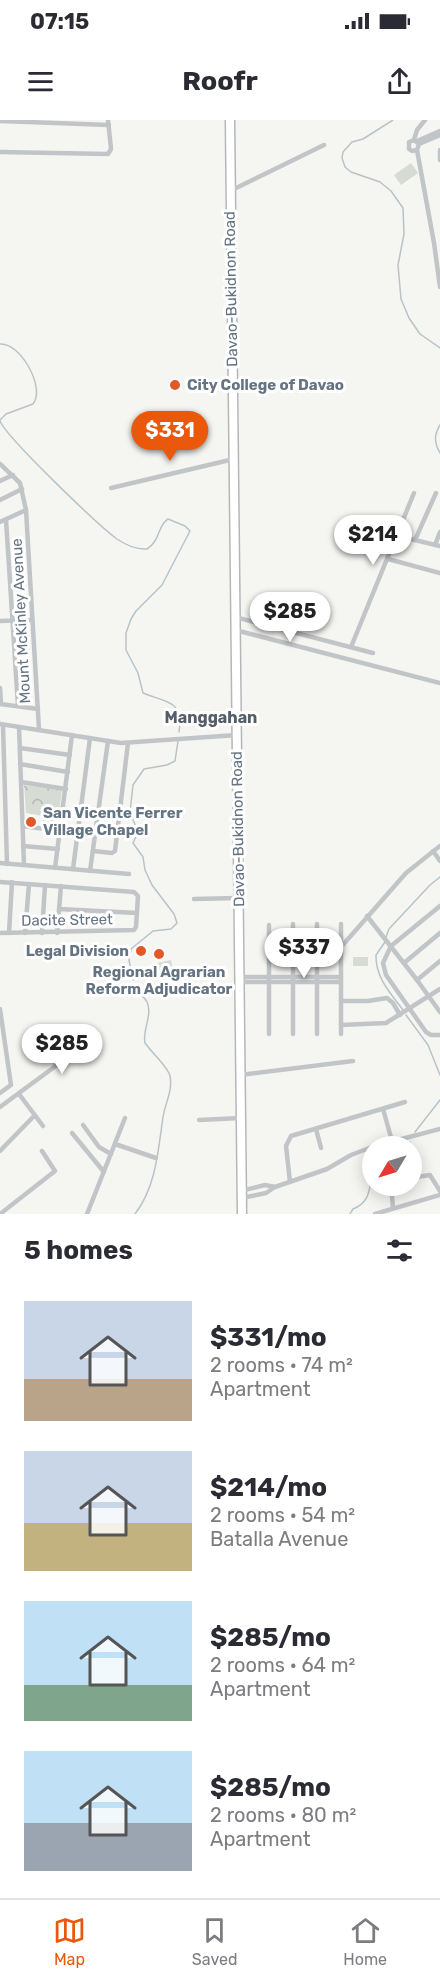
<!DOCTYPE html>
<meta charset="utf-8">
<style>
:root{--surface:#fff;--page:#f2f2f3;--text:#2b2b33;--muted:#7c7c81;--line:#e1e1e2;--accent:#ea580c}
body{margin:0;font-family:Rubik,sans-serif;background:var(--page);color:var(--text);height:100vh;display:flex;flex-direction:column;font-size:22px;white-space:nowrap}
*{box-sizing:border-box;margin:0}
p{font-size:20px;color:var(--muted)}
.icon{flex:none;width:33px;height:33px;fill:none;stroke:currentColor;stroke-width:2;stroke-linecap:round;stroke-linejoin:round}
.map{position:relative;height:1094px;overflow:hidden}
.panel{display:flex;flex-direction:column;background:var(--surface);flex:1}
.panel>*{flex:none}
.needle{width:39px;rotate:232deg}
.fabs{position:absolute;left:362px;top:1016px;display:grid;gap:12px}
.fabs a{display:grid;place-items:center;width:60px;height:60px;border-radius:50%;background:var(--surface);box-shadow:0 3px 15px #0003;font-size:30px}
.price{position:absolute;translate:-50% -51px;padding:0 14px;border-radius:21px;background:#fff;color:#222;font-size:20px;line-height:39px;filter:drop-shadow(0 2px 3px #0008)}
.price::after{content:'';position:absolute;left:50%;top:36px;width:18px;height:14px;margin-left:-9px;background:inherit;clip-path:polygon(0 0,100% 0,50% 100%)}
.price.active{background:var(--accent);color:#fff}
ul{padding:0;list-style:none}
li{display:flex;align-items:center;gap:18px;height:150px;padding:0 24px}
li span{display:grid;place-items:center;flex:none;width:168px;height:120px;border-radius:0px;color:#555}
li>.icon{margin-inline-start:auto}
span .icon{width:72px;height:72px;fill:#fffc;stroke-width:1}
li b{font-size:26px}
h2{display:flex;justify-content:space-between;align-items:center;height:72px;padding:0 24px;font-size:26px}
.status{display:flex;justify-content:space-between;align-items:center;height:42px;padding:0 30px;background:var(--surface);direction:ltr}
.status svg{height:16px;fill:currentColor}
header{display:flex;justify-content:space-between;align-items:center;height:78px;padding:0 24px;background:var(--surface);font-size:27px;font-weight:700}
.tabs{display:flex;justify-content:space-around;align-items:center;height:84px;border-top:2px solid var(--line);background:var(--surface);font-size:16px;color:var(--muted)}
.tabs a{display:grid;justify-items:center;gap:3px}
.tabs .active{color:var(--accent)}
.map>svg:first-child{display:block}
.forest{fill:url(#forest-crowns)}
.pitch{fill:#d6dcd3}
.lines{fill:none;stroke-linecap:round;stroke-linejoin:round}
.stream{stroke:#b8c3c8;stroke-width:1.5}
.highway-casing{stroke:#b4b7ba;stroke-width:11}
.street{stroke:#c1c5c8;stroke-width:4.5}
.highway{stroke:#fff;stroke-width:8}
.poi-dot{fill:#e15927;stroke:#fff;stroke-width:2}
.labels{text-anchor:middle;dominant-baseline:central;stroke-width:6;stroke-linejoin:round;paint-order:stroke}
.street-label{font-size:15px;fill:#657483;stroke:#fff}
.poi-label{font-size:15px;font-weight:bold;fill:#657483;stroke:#fff;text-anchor:start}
.neighbourhood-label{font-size:16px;font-weight:bold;fill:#535e68;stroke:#fff}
</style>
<div class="status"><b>07:15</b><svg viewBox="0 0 49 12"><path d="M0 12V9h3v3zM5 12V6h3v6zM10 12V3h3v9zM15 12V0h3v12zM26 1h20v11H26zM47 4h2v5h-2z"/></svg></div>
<header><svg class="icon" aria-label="menu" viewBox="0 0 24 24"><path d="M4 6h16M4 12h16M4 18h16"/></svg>Roofr<svg class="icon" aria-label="share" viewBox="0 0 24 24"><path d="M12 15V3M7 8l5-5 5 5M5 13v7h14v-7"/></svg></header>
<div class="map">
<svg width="440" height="1094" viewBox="0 0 440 1094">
<defs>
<pattern id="forest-crowns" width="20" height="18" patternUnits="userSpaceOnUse" patternTransform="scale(1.5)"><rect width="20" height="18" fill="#d6dcd3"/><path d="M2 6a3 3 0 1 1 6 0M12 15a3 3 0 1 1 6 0" fill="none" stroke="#b1b7b1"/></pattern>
</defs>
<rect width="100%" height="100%" fill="#f5f6f2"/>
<!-- forest -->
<path class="forest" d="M24,665L62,670L57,708L43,706V696L26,693Z"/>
<!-- pitch -->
<g class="pitch">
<path d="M411,43L418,53L401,65L394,55Z"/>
<rect x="353" y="837" width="15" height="9"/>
<path d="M171,840L173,851L155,855L153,844Z"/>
</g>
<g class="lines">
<!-- stream -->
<g class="stream">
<path d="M393,0L363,19L352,22L343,32L342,38L345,47L351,52L380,62L391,71L403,88L404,114L398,145L401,179L409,198L420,214L440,228"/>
<path d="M0,224C20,222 46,268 33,284L6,294L0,300"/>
<path d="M0,301C6,317 99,406 117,419C126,425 136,430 147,429C161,420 157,406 168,399L185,406L190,411L162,465L136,491L131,499L126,513V530L138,553L143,573C167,583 184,580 179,612"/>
<path d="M440,305C434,315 434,322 440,333"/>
<path d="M386,817L389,809L430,765L440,757"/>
<path d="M385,822L376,835C375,857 391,874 403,890"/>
<path d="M133,860L129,840L131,829L153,811L171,809L177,803L174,794L152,765L145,750L143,737L133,723L138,712L130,692L133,665L144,649L167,645L175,641L178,621"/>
<path d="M134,866C137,873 144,876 147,882C153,895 142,910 145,923C152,933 168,947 170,956C173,970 165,984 163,997C158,1031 156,1067 135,1094"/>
<path d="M406,895L428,925L440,955"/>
<path d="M415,1012L440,980"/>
<path d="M408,1026L410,1022"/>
<path d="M350,1094L353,1089C369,1083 369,1071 372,1056"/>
</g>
<defs>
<path id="highway" d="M230,0L242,1094"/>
</defs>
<!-- highway casing -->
<use href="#highway" class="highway-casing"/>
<!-- street -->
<g class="street">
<path d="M0,1L109,5"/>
<path d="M414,20L417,10L425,0"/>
<path d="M417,21L440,11"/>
<path d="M419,24L440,15"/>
<path d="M417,30L412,31L409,29V22L414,20L419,24L417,30L434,123L440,167"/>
<path d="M440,30V40"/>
<path d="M0,32L108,34L111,29L108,0"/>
<path d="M232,70L324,25"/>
<path d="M0,344L20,363L26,390L39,610"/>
<path d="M0,361L13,355"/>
<path d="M111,368L234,339"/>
<path d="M0,380L22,369"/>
<path d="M6,400L18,586"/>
<path d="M0,402L26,390"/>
<path d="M398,416L440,426"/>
<path d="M415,420L436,373"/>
<path d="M435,425L440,412"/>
<path d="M388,439L440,453"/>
<path d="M235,497L373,533"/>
<path d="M0,501L32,500"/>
<path d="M235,510L440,563"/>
<path d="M351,527L414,373"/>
<path d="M0,568L1,584"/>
<path d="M0,584L38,589"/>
<path d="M0,604L121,623L237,615"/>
<path d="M3,605L7,744"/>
<path d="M19,607L24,745"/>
<path d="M20,628L70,635"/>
<path d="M20,644L68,652"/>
<path d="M21,662L66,669"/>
<path d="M23,706L60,711"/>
<path d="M23,726L58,729"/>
<path d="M93,731L112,733L115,731L128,623"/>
<path d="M433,731L440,741"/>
<path d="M0,743L129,754"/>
<path d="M55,748L72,615"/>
<path d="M73,749L90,618"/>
<path d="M90,751L108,621"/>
<path d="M0,762L134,772L138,776L136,807L134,810L0,813"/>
<path d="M194,779L238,778"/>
<path d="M440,786L391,826L383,843L386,855L426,912L431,915H440"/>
<path d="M59,789L137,793"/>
<path d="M367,796L417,860L440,892"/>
<path d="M341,804V914"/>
<path d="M269,805V914"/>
<path d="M9,813L12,762"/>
<path d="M25,813L29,764"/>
<path d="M42,813L45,765"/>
<path d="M57,813L61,766"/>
<path d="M341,827L406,753L440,726"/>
<path d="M404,843L440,813"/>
<path d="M239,857H341"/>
<path d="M417,860L440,841"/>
<path d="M239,862H341"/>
<path d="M341,881H368L387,878L393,883L400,895"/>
<path d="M0,889L11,965L0,973"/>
<path d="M341,905L386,903L440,869"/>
<path d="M293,914V804"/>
<path d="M317,914V804"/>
<path d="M240,955L353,941"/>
<path d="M19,974L43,1006"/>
<path d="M0,987L91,920"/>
<path d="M383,989L392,1021"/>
<path d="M199,1000L241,998"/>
<path d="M83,1005L99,1027L111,1034"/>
<path d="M316,1009L321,1028"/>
<path d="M72,1013L104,1052"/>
<path d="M115,1024L156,1038"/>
<path d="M375,1026L440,1009"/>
<path d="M0,1031L34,996"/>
<path d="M411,1058L430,1055L440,1071"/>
<path d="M290,1062L286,1026L291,1016L405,982"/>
<path d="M391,1065L393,1088"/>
<path d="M241,1071L265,1065L275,1067"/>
<path d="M242,1078L266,1073L275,1067L327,1049L351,1035L372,1027"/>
<path d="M0,1094L55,1051L42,1031"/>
<path d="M87,1094L125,998"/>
<path d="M375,1094L440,1075"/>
</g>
<!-- highway -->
<use href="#highway" class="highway"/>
</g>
<!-- markers -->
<g class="poi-dot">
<circle cx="175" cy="265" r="6"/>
<circle cx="31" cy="702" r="6"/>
<circle cx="141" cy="831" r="6"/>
<circle cx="159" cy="834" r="6"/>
</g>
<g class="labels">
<!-- street labels -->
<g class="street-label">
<text transform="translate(231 169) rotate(-91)">Davao-Bukidnon Road</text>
<text transform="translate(21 501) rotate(-93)">Mount McKinley Avenue</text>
<text transform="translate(238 709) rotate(-91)">Davao-Bukidnon Road</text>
<text transform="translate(67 800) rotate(-1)">Dacite Street</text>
</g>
<!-- poi labels -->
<g class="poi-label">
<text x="187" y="265">City College of Davao</text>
<text x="43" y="693">San Vicente Ferrer<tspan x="43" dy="17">Village Chapel</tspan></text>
<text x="129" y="831" text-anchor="end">Legal Division</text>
<text x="159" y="852" text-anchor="middle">Regional Agrarian<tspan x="159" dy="17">Reform Adjudicator</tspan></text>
</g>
<!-- neighbourhood labels -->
<g class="neighbourhood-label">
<text x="211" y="597">Manggahan</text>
</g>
</g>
</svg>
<div class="fabs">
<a><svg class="needle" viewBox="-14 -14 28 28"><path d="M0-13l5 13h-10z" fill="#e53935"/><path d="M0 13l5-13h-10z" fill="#7c7c81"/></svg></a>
</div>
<b class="price active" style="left:170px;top:342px">$331</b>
<b class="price" style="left:373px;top:446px">$214</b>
<b class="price" style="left:290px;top:523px">$285</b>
<b class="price" style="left:304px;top:859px">$337</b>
<b class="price" style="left:62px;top:955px">$285</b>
</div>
<section class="panel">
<h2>5 homes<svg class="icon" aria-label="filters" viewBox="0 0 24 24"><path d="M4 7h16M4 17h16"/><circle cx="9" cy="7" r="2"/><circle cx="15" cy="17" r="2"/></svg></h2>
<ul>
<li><span style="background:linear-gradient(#c9d6e8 65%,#b9a48a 0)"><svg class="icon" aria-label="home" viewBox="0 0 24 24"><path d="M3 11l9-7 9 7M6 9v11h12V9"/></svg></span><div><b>$331/mo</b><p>2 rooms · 74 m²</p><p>Apartment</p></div></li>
<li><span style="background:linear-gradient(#c9d6e8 60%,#c2b280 0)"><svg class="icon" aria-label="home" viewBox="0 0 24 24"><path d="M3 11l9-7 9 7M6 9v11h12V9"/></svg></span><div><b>$214/mo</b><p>2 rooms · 54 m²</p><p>Batalla Avenue</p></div></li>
<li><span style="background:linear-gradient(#bfe0f5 70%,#7fa58c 0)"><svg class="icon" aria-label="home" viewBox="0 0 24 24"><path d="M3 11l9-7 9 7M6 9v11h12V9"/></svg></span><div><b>$285/mo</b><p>2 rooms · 64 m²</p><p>Apartment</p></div></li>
<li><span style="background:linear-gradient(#bfe0f5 60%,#9aa5b1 0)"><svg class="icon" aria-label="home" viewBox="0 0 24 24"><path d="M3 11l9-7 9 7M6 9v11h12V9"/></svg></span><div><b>$285/mo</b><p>2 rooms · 80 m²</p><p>Apartment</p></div></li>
</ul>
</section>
<nav class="tabs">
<a class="active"><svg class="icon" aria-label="map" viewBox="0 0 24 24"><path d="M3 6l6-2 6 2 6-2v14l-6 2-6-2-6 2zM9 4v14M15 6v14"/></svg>Map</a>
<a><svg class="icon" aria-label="saved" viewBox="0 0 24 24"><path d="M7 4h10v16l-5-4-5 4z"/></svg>Saved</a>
<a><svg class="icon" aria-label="home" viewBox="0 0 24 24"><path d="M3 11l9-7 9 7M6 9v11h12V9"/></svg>Home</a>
</nav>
